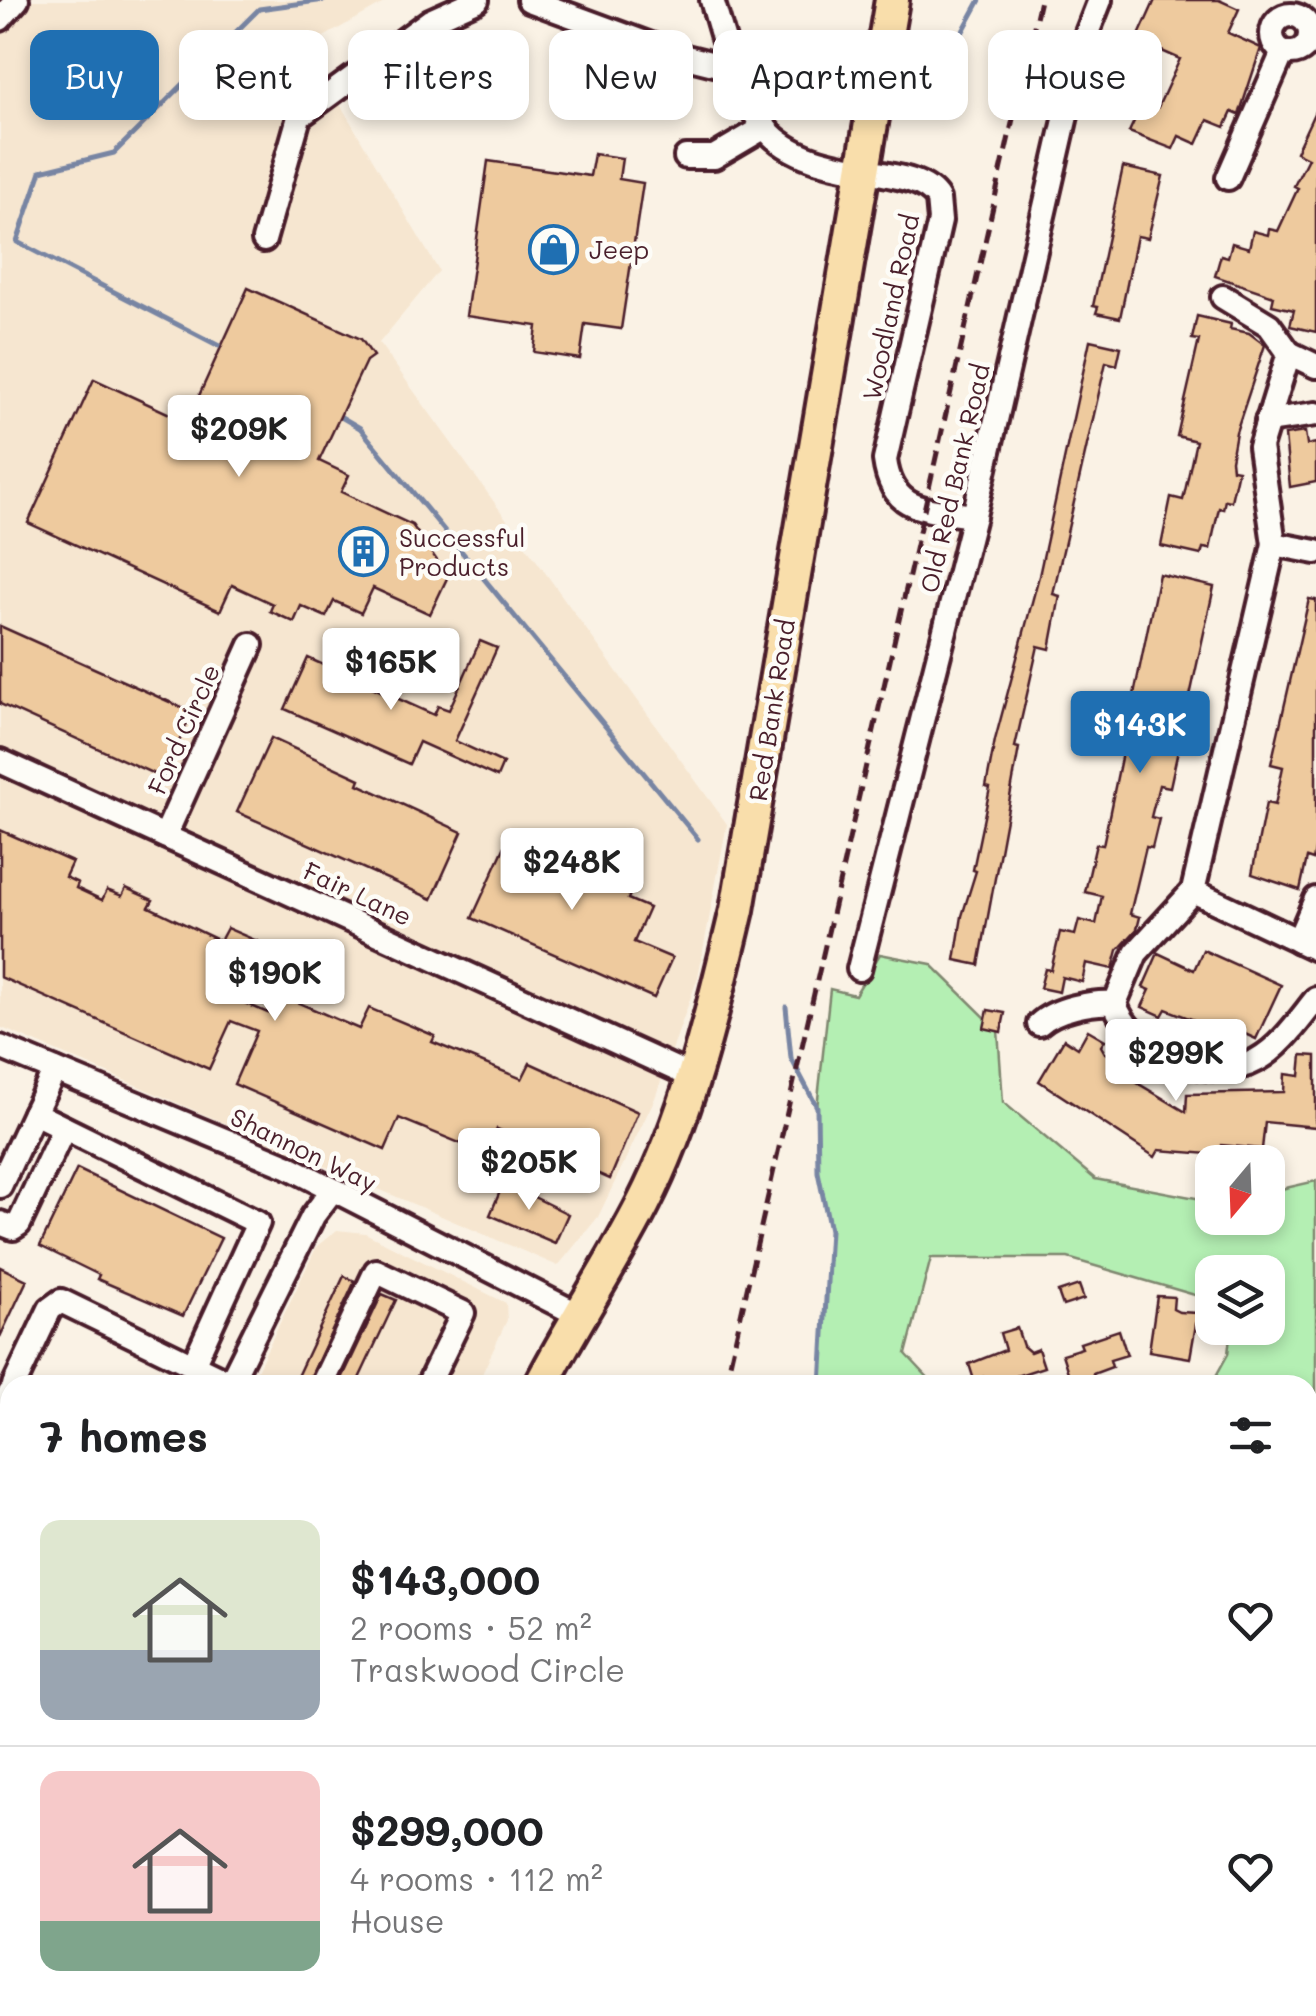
<!DOCTYPE html>
<meta charset="utf-8">
<style>
:root{--surface:#fff;--page:#f2f2f2;--text:#202124;--muted:#757577;--line:#e0e0e0;--accent:#1f6fb2}
body{margin:0;font-family:Mali,sans-serif;background:var(--page);color:var(--text);height:100vh;display:flex;flex-direction:column;font-size:38px;white-space:nowrap}
*{box-sizing:border-box;margin:0}
p{font-size:32px;color:var(--muted)}
.icon{flex:none;width:55px;height:55px;fill:none;stroke:currentColor;stroke-width:2;stroke-linecap:round;stroke-linejoin:round}
.map{position:relative;flex:1;overflow:hidden}
.sheet{position:absolute;left:0px;top:1375px;width:1318px;height:642px;display:flex;flex-direction:column;background:var(--surface);border-radius:30px 30px 0 0;box-shadow:0 5px 15px #0003}
.sheet>*{flex:none}
.hud{position:absolute;left:30px;top:30px;width:1258px;height:90px;display:flex;gap:20px}
.needle{width:65px;rotate:199deg}
.buttons{position:absolute;left:1195px;top:1145px;display:grid;gap:20px}
.buttons a{display:grid;place-items:center;width:90px;height:90px;border-radius:20px;background:var(--surface);box-shadow:0 5px 15px #0003;font-size:50px}
.price{position:absolute;translate:-50% -85px;padding:0 22px;border-radius:10px;background:#fff;color:#222;font-size:32px;line-height:65px;filter:drop-shadow(0 2px 5px #0008)}
.price::after{content:'';position:absolute;left:50%;top:60px;width:30px;height:22px;margin-left:-15px;background:inherit;clip-path:polygon(0 0,100% 0,50% 100%)}
.price.current{background:var(--accent);color:#fff}
ul{padding:0;list-style:none}
li{display:flex;align-items:center;gap:30px;height:250px;padding:0 40px}
li+li{border-top:2px solid var(--line)}
li span{display:grid;place-items:center;flex:none;width:280px;height:200px;border-radius:20px;color:#555}
li>.icon{margin-inline-start:auto}
span .icon{width:120px;height:120px;fill:#fffc;stroke-width:1}
li b{font-size:42px}
h2{display:flex;justify-content:space-between;align-items:center;height:120px;padding:0 40px;font-size:42px}
.tag{padding:0 35px;border-radius:20px;background:var(--surface);box-shadow:0 5px 15px #0003;font-size:35px;line-height:90px}
.tag.current{background:var(--accent);color:#fff}
.map>svg:first-child{display:block}
.built{fill:#f6e6d0}
.green{fill:#b4efb3;stroke:#7f876f;stroke-width:2.5}
.lines{fill:none;stroke-linecap:round;stroke-linejoin:round}
.stream{stroke:#7885a3;stroke-width:5}
.building{fill:#eeca9e;stroke:#4a1f2b;stroke-width:2.5}
.minor-casing{stroke:#4a1f2b;stroke-width:30}
.highway-casing{stroke:#4a1f2b;stroke-width:40}
.minor{stroke:#fdfcf7;stroke-width:22}
.highway{stroke:#f9deab;stroke-width:32}
.rail{stroke:#4a1f2b;stroke-width:5;stroke-dasharray:15 8;stroke-linecap:butt}
.labels{text-anchor:middle;dominant-baseline:central;stroke-width:9;stroke-linejoin:round;paint-order:stroke}
.poi-label{font-size:25px;fill:#4a1f2b;stroke:#fdfcf7;text-anchor:start}
.street-label{font-size:25px;fill:#4a1f2b;stroke:#fdfcf7}
</style>
<div class="map">
<svg width="1316" height="2016" viewBox="0 0 1316 2016">
<rect width="100%" height="100%" fill="#faf2e5"/>
<filter id="ink" filterUnits="userSpaceOnUse"><feTurbulence type="fractalNoise" baseFrequency=".01" numOctaves="2"/><feDisplacementMap in="SourceGraphic" scale="20" xChannelSelector="R" yChannelSelector="G"/><feConvolveMatrix kernelMatrix="1 2 1 2 8 2 1 2 1" color-interpolation-filters="sRGB"/></filter>
<g filter="url(#ink)">
<!-- built -->
<g class="built">
<path d="M0,0H389L306,47L439,271L379,343L727,824L698,977L655,1098L598,1217L558,1266L0,1027Z"/>
<path d="M337,1230L365,1233L506,1303L507,1320L477,1385H250L317,1246Z"/>
<path d="M0,1725L10,1730V2008H186L182,2016H0Z"/>
<path d="M337,2008H520L518,2016H357Z"/>
</g>
<!-- green -->
<g class="green">
<path d="M880,954L931,964L998,1030L1003,1102L1095,1179L1212,1201V1218H1268V1192L1316,1181V1394L1308,1396V1385H1211L1228,1354L1231,1328H1268V1272H1212V1300L1068,1258H931L906,1354L935,1385H821L830,1230L818,1172L817,1108L830,989L855,995Z"/>
<path d="M1316,1837V2016H1239L1237,2008H1308V1853Z"/>
<path d="M660,2008H1075L1081,2016H660Z"/>
</g>
<g class="lines">
<!-- stream -->
<g class="stream">
<path d="M945,64L980,0"/>
<path d="M227,350L17,242L41,171L114,153L259,9L325,0"/>
<path d="M336,414L360,428L698,839"/>
<path d="M786,1007L791,1058L817,1107L818,1172L830,1230L821,1385"/>
<path d="M660,2008V2016"/>
</g>
</g>
<!-- building -->
<g class="building">
<path d="M1155,0H1219L1239,9L1228,33L1261,48L1239,115L1232,112L1225,127L1208,120L1197,144L1179,136L1173,149L1129,132L1144,100L1158,107L1180,59L1137,40Z"/>
<path d="M1316,109V332L1290,326L1294,310L1272,305L1274,296L1215,276L1221,255L1228,257L1232,243L1249,248L1253,231L1268,235L1269,229L1278,231L1298,188L1294,186L1308,158L1296,152Z"/>
<path d="M594,154L622,158L619,179L643,183L621,329L585,324L580,359L534,352L537,326L466,316L488,161L590,176Z"/>
<path d="M1123,167L1163,176L1148,238L1137,236L1120,318L1096,313L1098,307L1093,306Z"/>
<path d="M248,288L361,339L373,356L366,361L319,461L349,475L341,492L412,525L448,576L430,614L373,588L361,613L334,601L326,617L301,606L294,622L270,611L273,604L232,585L220,611L28,523L94,379L187,422Z"/>
<path d="M1197,316L1231,324L1230,329L1249,333L1265,345L1236,432L1231,460L1232,469L1238,470L1231,501L1225,500L1223,509L1219,508L1210,549L1203,548L1201,555L1161,546L1171,497L1183,500L1196,441L1177,436L1199,340L1192,339Z"/>
<path d="M1090,340L1121,347L1117,365L1106,362L1053,594L1060,596L1050,649L1038,646L1015,747L1019,748L979,965L955,960L962,916L976,871L973,870L990,788L986,787L995,740L1039,576Z"/>
<path d="M1305,432L1307,445L1316,443V482L1290,487L1285,435Z"/>
<path d="M1159,574L1214,587L1170,787L1159,785L1151,817L1159,819L1152,848L1146,847L1130,914L1140,917L1137,929L1118,950L1113,969L1086,963L1082,982L1062,977L1059,992L1040,988L1045,969L1051,970L1060,932L1075,935L1079,920L1096,924L1102,896L1085,892L1096,844L1103,845Z"/>
<path d="M1309,599L1316,600V844L1313,860L1307,858L1300,890L1252,874L1266,803L1275,805L1283,767L1271,764Z"/>
<path d="M0,626L192,712L163,778L0,704Z"/>
<path d="M480,641L497,648L455,741L503,763L497,777L419,742L409,764L285,709L308,658L434,715L438,706L449,710Z"/>
<path d="M271,738L360,779L358,784L462,832L432,899L237,812Z"/>
<path d="M0,830L72,862L65,877L78,883L76,888L102,900L107,890L122,896L126,888L153,900L149,907L220,941L227,928L266,945L240,1001L268,1013L276,993L359,1029L369,1008L435,1036L432,1042L522,1079L530,1063L638,1112L610,1179L497,1129L486,1154L399,1118L385,1150L234,1084L257,1031L231,1021L209,1069L0,977Z"/>
<path d="M510,835L578,866L587,848L618,861L612,876L634,885L628,899L649,908L634,942L672,958L654,998L472,918Z"/>
<path d="M1203,950L1281,985L1256,1039L1234,1029L1232,1035L1166,1009L1162,1016L1142,1007L1150,990L1143,987L1158,953L1194,970Z"/>
<path d="M988,1010L1005,1013L1001,1032L984,1028Z"/>
<path d="M1088,1030L1105,1040L1101,1046L1105,1053L1115,1056L1112,1062L1132,1073L1129,1078L1186,1112L1187,1094L1284,1092L1285,1074L1300,1076L1302,1055L1316,1056V1127L1265,1122L1262,1149L1222,1145L1221,1155L1159,1150L1155,1157L1039,1081L1064,1039L1078,1048Z"/>
<path d="M77,1169L221,1238L183,1316L97,1279L99,1275L40,1246Z"/>
<path d="M504,1182L568,1214L555,1243L490,1215Z"/>
<path d="M0,1267L27,1280L0,1337Z"/>
<path d="M344,1276L355,1281L307,1385H293Z"/>
<path d="M1079,1285L1084,1299L1063,1306L1058,1292Z"/>
<path d="M382,1294L396,1300L356,1385H339Z"/>
<path d="M1157,1296L1174,1297L1173,1309L1179,1312L1198,1313L1190,1358L1149,1351Z"/>
<path d="M1017,1328L1023,1346L1030,1352L1038,1349L1044,1367L1004,1380L1005,1385H986L983,1377L974,1380L969,1364L1005,1350L1000,1333Z"/>
<path d="M1119,1330L1127,1355L1110,1360L1112,1367L1093,1374L1097,1385H1072L1062,1354L1082,1348L1080,1343Z"/>
</g>
<g class="lines">
<defs>
<g id="minor">
<path d="M529,0L678,55L734,69"/>
<path d="M712,0C725,43 736,93 765,128C813,185 915,160 938,199L940,221L885,460C892,514 928,509 974,516"/>
<circle cx="1291" cy="34" r="19"/>
<path d="M0,19L17,0"/>
<path d="M686,157H714L765,127"/>
<path d="M1228,178L1283,52"/>
<path d="M264,240L299,117L430,21L477,0"/>
<path d="M1223,297L1269,325L1289,353L1260,447L1274,544"/>
<path d="M1289,353L1316,366"/>
<path d="M1267,421L1316,414"/>
<path d="M1316,552L1274,544L1193,891L1316,949"/>
<path d="M0,761L693,1077"/>
<path d="M165,836L251,645"/>
<path d="M1193,891L1136,953L1115,1003C1129,1052 1213,1085 1257,1060C1281,1047 1299,1020 1316,999"/>
<path d="M1298,941L1316,899"/>
<path d="M859,969L974,516L1082,46L1100,0"/>
<path d="M1039,1024C1055,1009 1092,1001 1115,1003"/>
<path d="M0,1047L287,1166L577,1314"/>
<path d="M55,1070L34,1113L258,1223L193,1365"/>
<path d="M0,1186L34,1113"/>
<path d="M0,1223L13,1228L19,1224L64,1128"/>
<path d="M14,1385L50,1309L61,1301L230,1383"/>
<path d="M229,1385L313,1216L331,1192"/>
<path d="M322,1385L376,1271L463,1313L428,1385"/>
<path d="M0,1414L10,1393"/>
<path d="M0,1480L10,1485"/>
<path d="M1308,1638H1316"/>
<path d="M0,1687L10,1691"/>
<path d="M0,1754L10,1758"/>
<path d="M0,1857L10,1836"/>
<path d="M1308,2003L1316,2015"/>
<path d="M283,2008L298,2016"/>
<path d="M376,2008L398,2016"/>
<path d="M434,2008L438,2016"/>
<path d="M469,2016L471,2008"/>
</g>
<g id="highway">
<path d="M541,1385C573,1323 612,1265 643,1204C690,1112 713,1009 737,910L892,0"/>
<path d="M244,2016L247,2008"/>
</g>
</defs>
<!-- minor casing -->
<use href="#minor" class="minor-casing"/>
<!-- highway casing -->
<use href="#highway" class="highway-casing"/>
<!-- minor -->
<use href="#minor" class="minor"/>
<!-- highway -->
<use href="#highway" class="highway"/>
<!-- rail -->
<g class="rail">
<path d="M725,1385L1040,0"/>
<path d="M540,2016L542,2008"/>
</g>
</g>
</g>
<!-- icons -->
<defs>
<symbol id="shop-ring" viewBox="-11 -11 22 22"><circle r="9.5" fill="#fdfcf7" stroke="#1f6fb2" stroke-width="1.5"/><path d="M-5-2.5h2.3a2.7 3.5 0 0 1 5.4 0H5L5.5 6h-11ZM-1.5-2.5h3a1.5 2.3 0 0 0-3 0Z" fill="#1f6fb2"/></symbol>
<symbol id="building-ring" viewBox="-11 -11 22 22"><circle r="9.5" fill="#fdfcf7" stroke="#1f6fb2" stroke-width="1.5"/><path d="M-4-6H4V6H1V3H-1V6H-4ZM-2.5-4.3h1.7v1.8h-1.7ZM.8-4.3h1.7v1.8H.8ZM-2.5-1h1.7V.8h-1.7ZM.8-1h1.7V.8H.8Z" fill="#1f6fb2"/></symbol>
</defs>
<g fill-rule="evenodd">
<use href="#shop-ring" x="526" y="222" width="55" height="55"/>
<use href="#building-ring" x="336" y="524" width="55" height="55"/>
</g>
<g class="labels">
<!-- poi labels -->
<g class="poi-label">
<text x="589" y="249">Jeep</text>
<text x="399" y="537">Successful<tspan x="399" dy="29">Products</tspan></text>
</g>
<!-- street labels -->
<g class="street-label">
<text transform="translate(890 307) rotate(-78)">Woodland Road</text>
<text transform="translate(954 478) rotate(-77)">Old Red Bank Road</text>
<text transform="translate(771 710) rotate(-81)">Red Bank Road</text>
<text transform="translate(183 729) rotate(-66)">Ford Circle</text>
<text transform="translate(358 893) rotate(25)">Fair Lane</text>
<text transform="translate(304 1149) rotate(26)">Shannon Way</text>
</g>
</g>
</svg>
<div class="buttons">
<a><svg class="needle" viewBox="-14 -14 28 28"><path d="M0-13l5 13h-10z" fill="#e53935"/><path d="M0 13l5-13h-10z" fill="#757577"/></svg></a>
<a><svg class="icon" aria-label="layers" viewBox="0 0 24 24"><path d="M12 4l9 5-9 5-9-5zM3 14l9 5 9-5"/></svg></a>
</div>
<b class="price" style="left:239px;top:480px">$209K</b>
<b class="price" style="left:391px;top:713px">$165K</b>
<b class="price current" style="left:1140px;top:776px">$143K</b>
<b class="price" style="left:572px;top:913px">$248K</b>
<b class="price" style="left:275px;top:1024px">$190K</b>
<b class="price" style="left:1176px;top:1104px">$299K</b>
<b class="price" style="left:529px;top:1213px">$205K</b>
<div class="hud">
<a class="tag current">Buy</a>
<a class="tag">Rent</a>
<a class="tag">Filters</a>
<a class="tag">New</a>
<a class="tag">Apartment</a>
<a class="tag">House</a>
</div>
<section class="sheet">
<h2>7 homes<svg class="icon" aria-label="filters" viewBox="0 0 24 24"><path d="M4 7h16M4 17h16"/><circle cx="9" cy="7" r="2"/><circle cx="15" cy="17" r="2"/></svg></h2>
<ul>
<li><span style="background:linear-gradient(#dfe7d0 65%,#9aa5b1 0)"><svg class="icon" aria-label="home" viewBox="0 0 24 24"><path d="M3 11l9-7 9 7M6 9v11h12V9"/></svg></span><div><b>$143,000</b><p>2 rooms · 52 m²</p><p>Traskwood Circle</p></div><svg class="icon" aria-label="heart" viewBox="0 0 24 24"><path d="M12 20l-8-8c-3-5 5-10 8-4 3-6 11-1 8 4z"/></svg></li>
<li><span style="background:linear-gradient(#f6c9c9 75%,#7fa58c 0)"><svg class="icon" aria-label="home" viewBox="0 0 24 24"><path d="M3 11l9-7 9 7M6 9v11h12V9"/></svg></span><div><b>$299,000</b><p>4 rooms · 112 m²</p><p>House</p></div><svg class="icon" aria-label="heart" viewBox="0 0 24 24"><path d="M12 20l-8-8c-3-5 5-10 8-4 3-6 11-1 8 4z"/></svg></li>
</ul>
</section>
</div>
